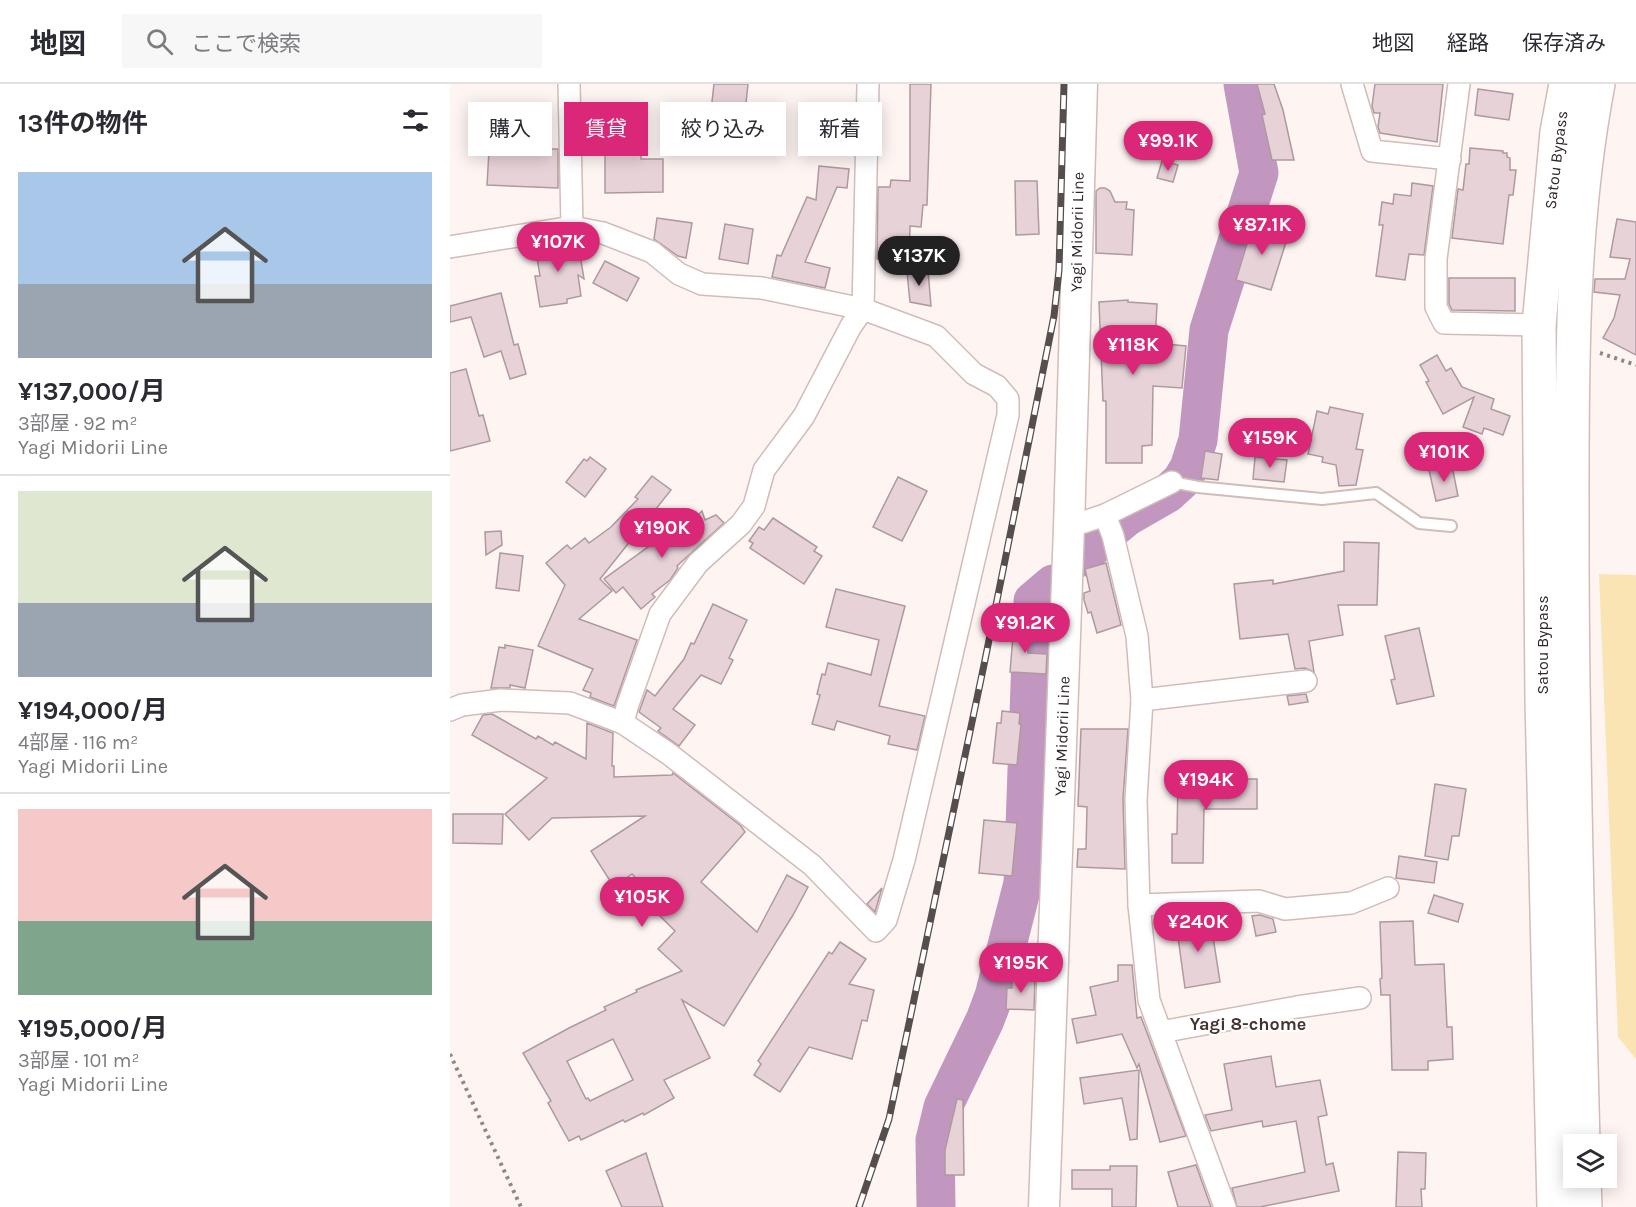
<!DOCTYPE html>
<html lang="ja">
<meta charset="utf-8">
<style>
:root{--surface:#fff;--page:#f7f7f7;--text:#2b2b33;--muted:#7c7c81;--line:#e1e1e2;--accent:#db2777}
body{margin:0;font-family:Karla,"Noto Sans JP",sans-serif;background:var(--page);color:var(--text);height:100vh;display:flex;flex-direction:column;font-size:22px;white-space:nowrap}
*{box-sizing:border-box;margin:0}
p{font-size:20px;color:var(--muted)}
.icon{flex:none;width:33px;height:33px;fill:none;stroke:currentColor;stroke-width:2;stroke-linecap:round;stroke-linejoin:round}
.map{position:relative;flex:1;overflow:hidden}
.drawer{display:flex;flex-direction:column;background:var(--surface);width:450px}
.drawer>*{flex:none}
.top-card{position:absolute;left:18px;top:18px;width:570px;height:54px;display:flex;gap:12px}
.controls{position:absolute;left:1113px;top:1050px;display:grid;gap:12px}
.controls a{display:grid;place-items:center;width:54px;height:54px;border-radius:0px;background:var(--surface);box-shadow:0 3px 15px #0003;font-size:30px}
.price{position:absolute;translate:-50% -51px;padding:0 14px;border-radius:21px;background:var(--accent);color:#fff;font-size:20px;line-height:39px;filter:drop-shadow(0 2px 3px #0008)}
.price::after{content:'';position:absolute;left:50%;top:36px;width:18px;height:14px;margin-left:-9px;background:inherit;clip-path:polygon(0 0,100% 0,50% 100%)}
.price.on{background:#222;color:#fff}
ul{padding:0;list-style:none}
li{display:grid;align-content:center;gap:12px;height:318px;padding:0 18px}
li+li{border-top:2px solid var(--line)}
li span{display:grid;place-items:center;height:186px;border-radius:0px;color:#555}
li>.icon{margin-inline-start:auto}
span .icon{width:108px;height:108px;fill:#fffc;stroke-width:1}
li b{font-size:26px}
h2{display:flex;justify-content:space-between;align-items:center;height:72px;padding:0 18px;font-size:26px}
.tag{padding:0 21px;border-radius:0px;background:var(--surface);box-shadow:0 3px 15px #0003;font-size:21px;line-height:54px}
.tag.on{background:var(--accent);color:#fff}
header{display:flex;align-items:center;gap:36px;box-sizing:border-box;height:84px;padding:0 30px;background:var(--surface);border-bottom:2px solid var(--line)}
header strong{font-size:28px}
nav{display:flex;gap:33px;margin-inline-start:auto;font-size:21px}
.search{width:420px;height:54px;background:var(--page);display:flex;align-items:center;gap:15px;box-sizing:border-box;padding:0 21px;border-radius:0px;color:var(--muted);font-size:22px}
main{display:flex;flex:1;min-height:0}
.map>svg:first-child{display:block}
.green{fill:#fae4b3}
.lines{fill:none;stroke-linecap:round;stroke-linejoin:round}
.river{stroke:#c297bf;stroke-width:39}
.building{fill:#e7d2d8;stroke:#ad999f;stroke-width:1.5;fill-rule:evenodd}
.service-casing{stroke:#d1bcb8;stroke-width:14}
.minor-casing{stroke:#d1bcb8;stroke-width:24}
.secondary-casing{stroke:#d1bcb8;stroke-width:33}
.trunk-casing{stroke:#d1bcb8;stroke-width:36}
.path{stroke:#8f8785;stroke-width:4;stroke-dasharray:3 4.5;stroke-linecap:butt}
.service{stroke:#fff;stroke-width:10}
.minor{stroke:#fff;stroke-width:21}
.secondary{stroke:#fff;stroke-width:30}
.trunk{stroke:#fff;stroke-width:33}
.rail-casing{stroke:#564e4d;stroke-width:7}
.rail{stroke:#fff;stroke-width:4.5;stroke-dasharray:14;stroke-linecap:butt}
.labels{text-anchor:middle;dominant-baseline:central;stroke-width:4.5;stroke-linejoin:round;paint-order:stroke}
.street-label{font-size:16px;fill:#302827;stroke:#fff}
.neighbourhood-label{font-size:18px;font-weight:bold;fill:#443331;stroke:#fff}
</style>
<header>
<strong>地図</strong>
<div class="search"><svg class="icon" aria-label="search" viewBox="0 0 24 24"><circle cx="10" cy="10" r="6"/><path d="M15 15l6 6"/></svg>ここで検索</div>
<nav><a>地図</a><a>経路</a><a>保存済み</a></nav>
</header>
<main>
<section class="drawer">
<h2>13件の物件<svg class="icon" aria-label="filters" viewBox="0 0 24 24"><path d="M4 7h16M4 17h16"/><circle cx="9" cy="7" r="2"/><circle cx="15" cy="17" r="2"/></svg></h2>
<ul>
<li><span style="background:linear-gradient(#a9c7e8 60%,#9aa5b1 0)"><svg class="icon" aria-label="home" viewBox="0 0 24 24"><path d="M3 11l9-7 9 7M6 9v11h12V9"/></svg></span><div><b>¥137,000/月</b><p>3部屋 · 92 m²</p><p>Yagi Midorii Line</p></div></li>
<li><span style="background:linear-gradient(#dfe7d0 60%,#9aa5b1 0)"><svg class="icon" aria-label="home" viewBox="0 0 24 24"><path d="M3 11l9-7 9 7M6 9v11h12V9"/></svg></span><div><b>¥194,000/月</b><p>4部屋 · 116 m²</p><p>Yagi Midorii Line</p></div></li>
<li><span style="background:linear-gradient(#f6c9c9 60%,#7fa58c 0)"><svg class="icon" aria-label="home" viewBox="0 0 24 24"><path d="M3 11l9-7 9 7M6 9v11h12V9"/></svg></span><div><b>¥195,000/月</b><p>3部屋 · 101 m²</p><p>Yagi Midorii Line</p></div></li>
</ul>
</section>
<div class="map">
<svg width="1186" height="1123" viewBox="0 0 1186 1123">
<rect width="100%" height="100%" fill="#fef5f3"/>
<!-- green -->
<path class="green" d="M1149,490L1186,491V975L1168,953Z"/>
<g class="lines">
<!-- river -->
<g class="river">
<path d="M633,473L651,454L678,432L718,409L731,397L739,384L748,356L759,246L809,89L793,0"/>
<path d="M486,1123L485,1056L493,1023L535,936L544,912L573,799L583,517L603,500"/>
</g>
</g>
<!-- building -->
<g class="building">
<path d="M264,0H298L292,57L258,53Z"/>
<path d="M460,0H481L477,121H473L471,143L460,142L459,178H433V175H427L428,103H440L441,96L460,97Z"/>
<path d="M807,0H824L833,26L844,76H822L812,31L815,30Z"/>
<path d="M925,0H993L987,58L930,49L928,43L930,29H924L922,22Z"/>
<path d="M1028,5L1063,10L1059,36L1025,31Z"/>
<path d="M58,28L100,30L99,65H108V104L37,101L39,67H56Z"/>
<path d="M155,63H191V75H213V108L155,109Z"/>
<path d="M1020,64L1053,67V69H1057V73L1060,74V86H1066L1063,111H1059L1053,160L1002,154L1008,105L1013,106L1016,80H1019Z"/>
<path d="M712,77L728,81L723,98L707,94Z"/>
<path d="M369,82L399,85L397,104L387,103L355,178L380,184L375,204L322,193L327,171L331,172L357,113L366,116Z"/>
<path d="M565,97H587L589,150L566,151Z"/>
<path d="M962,99L983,102L974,171L959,170L955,196L926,192L933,141H929L932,118L943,120L944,110L961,112Z"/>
<path d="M650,104H655L660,107L665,118H677L676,125L684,126L682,171L646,169V107Z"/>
<path d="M207,134L242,139L236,174L228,172L204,155Z"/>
<path d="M1167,135L1186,138V271L1153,254L1164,234L1170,211L1144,208L1145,195H1175L1180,175L1160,173Z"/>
<path d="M804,137L837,147L836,158L821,206L786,196Z"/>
<path d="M275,140L303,145L298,180L269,175Z"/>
<path d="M115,157L129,164L134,195L128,191L131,212L117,215V219L90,223L85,192H90L85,162Z"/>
<path d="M155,177L189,194L177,217L143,199Z"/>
<path d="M478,186L481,222L460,218L457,188Z"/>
<path d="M999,194H1065V227L1002,226L999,220Z"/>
<path d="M51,209L64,261L68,260L76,290L60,295L51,267L34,273L21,233L0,238V222Z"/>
<path d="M678,216V218L707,220L705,259L736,262L732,304L703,302L702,361L692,362V379H656V317H653L649,218Z"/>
<path d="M987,271L996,287L1001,284L1012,303L1044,315L1041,325L1060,332L1053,351L1034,344L1032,350L1013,343L1024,313L993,330L976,298L979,297L970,281Z"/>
<path d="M16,285L29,332L33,331L40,357L0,367V289Z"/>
<path d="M880,323L913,330L906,365L913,366L906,401L889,402L886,381L872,378L873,373L858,370L867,327L878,330Z"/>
<path d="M755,367L772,370L768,396L751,394Z"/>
<path d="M140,373L156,385L135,413L116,398L134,375L137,377Z"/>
<path d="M805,373L837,376L834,398L803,395Z"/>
<path d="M1002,382L1008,412L986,417L979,386Z"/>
<path d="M202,392L221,406L150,495L162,507L129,535L187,556L164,622L140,613L141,609L133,606L143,585L88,562L115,501L96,479L117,461L121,465L135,454L139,459L161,443L188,415L185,413Z"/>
<path d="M448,393L477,407L452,457L423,443Z"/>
<path d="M252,427L255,436L266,431L274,439L227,482L228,484L220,496L202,510L205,513L191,525L173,503L166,509L154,495L245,429L248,431Z"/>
<path d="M323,434L367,463L364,467L372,472L354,500L300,464L303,459L299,457L309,443L314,446Z"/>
<path d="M51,447L52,461L36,471L35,448Z"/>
<path d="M894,458L929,459L927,521H888L893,551L859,557L864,588L855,584L845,585L838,550L790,555L784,500L823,496V500L894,487Z"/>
<path d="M50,469L73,472L69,507L46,504Z"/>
<path d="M656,479L671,541L647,549L641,528L638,529L634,516V509L640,507L635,485Z"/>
<path d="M386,505L455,522L429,622L475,632L467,666L438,660L440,652L387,637L384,646L362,640L370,611L367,610L372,590L375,591L378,579L421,591L429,556L376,543Z"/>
<path d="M263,520L297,536L279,574L283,576L271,600L251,591L223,625L245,641L229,662L208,647L211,644L189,628L197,606L205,612L234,575L241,559L244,560Z"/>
<path d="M565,529H569L578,569L597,570L596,590L560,588Z"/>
<path d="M969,544L984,612L947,620L941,596L945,595L935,552Z"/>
<path d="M55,561L83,566L75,604L60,601V604H41L49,563L55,564Z"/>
<path d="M856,610L858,618L839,621L837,612Z"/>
<path d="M552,627L570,629L569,640H571L567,681L543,679L547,639H551Z"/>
<path d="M42,630L86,655L88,652L103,661L105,658L136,675L137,639L163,649L162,682H164V693L222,691L223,689L291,742L295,748L251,798L307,848L337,791L358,803L343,831L274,942L232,916L260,974L214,996L224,1014L194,1031L193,1029L175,1038L173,1036L131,1056L129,1052L119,1057L98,1019L101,1017L73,969L119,944L156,926L154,923L187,908L186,906L232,887L208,865L225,847L205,827L211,821L182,790L164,803L141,767L195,732L102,734L79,756L55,730L97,694L22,651L33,631ZM163,955L183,996L140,1017L138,1014L136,1015L117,977Z"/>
<path d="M631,645H678L673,715L675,785L627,783L628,765H636L637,723L628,722Z"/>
<path d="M728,695H807V725H754L753,779H722V750H727Z"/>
<path d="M985,700L1016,705L1009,752H1002L998,776L975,772Z"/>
<path d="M3,730H53L52,760L3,759Z"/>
<path d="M534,736L567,739L562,792L529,789Z"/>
<path d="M949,772L987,778L984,799L946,794Z"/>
<path d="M432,804L425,828L417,820Z"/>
<path d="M984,811L1013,820L1008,838L978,829Z"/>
<path d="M810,831L823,835L826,848L806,852L802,832Z"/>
<path d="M760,833L770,898L735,904L726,839Z"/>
<path d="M963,837L965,881L994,880L997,943H1002L1003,975L978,977V986H942L940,911H931L930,895L932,894L930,838Z"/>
<path d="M390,858L416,875L399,900L424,906L417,937L412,936L402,975L359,963L330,1008L304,991L311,980L308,977L379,868L382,870Z"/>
<path d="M668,881H682L687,934L691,933L736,1052L710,1058L689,980L687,984L672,950L627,959L622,935L646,931L640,903L668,897Z"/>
<path d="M562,893L585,894L584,926L556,925L557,904H562Z"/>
<path d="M821,972L826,1003L870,996L877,1031L868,1033L876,1081L883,1079L889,1107L810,1123H787L782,1104L855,1088L846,1037L813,1043L812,1037L761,1047L755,1031L782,1026L774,980Z"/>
<path d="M689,986L687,1055L680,1056L672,1014L634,1020L630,994Z"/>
<path d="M507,1015L513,1016L514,1091H495V1066Z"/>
<path d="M948,1068L976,1069L975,1105H971L972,1123H946Z"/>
<path d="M196,1069L213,1123H172L156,1087Z"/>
<path d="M746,1081L761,1123H728L718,1088Z"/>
<path d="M660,1082H687L686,1123H662V1105H622V1086H660Z"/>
</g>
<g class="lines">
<defs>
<path id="service" d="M722,398L748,403L872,415L926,409L969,439L1001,442"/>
<g id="minor">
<path d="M119,0L122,143"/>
<path d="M902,0L922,67L1000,75"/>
<path d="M1009,0L986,175V223L994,239L1089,241"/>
<path d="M0,163L122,143L153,149L202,168L229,190L252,200L312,204L413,225L486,252L524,290L547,302L558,315V331L454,776L436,836L426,847L362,781L219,670L173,639L120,619L51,616L12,621L0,626"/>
<path d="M655,431L663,452L687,552L692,616L686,716L689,821L699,916L775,1123"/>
<path d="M619,443L655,431L722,398"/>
<path d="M692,616L856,597"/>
<path d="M173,639L177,623L210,530L248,479L291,440L304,422L314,386L354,332L401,242L413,225L418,0"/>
<path d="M689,821L809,817L835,825L901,819L938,804"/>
<path d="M711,948L847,923L910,914"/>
</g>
<path id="secondary" d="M594,1123L619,443L632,0"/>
<g id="trunk">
<path d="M1133,1060C1128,856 1122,651 1122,447C1122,298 1120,147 1148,0"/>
<path d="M1134,1094L1135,1123"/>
<path d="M1104,1123L1092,616L1089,241L1107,48L1116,0"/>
</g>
</defs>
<!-- service casing -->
<use href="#service" class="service-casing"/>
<!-- minor casing -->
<use href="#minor" class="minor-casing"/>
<!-- secondary casing -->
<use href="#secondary" class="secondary-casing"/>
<!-- trunk casing -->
<use href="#trunk" class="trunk-casing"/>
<!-- path -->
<g class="path">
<path d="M1150,269L1186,281"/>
<path d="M0,970L71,1123"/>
</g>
<!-- service -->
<use href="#service" class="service"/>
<!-- minor -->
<use href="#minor" class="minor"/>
<!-- secondary -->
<use href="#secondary" class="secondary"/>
<!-- trunk -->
<use href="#trunk" class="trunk"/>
<defs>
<path id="rail" d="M409,1123L439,1035L535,576L604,232L609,186L614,0"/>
</defs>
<!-- rail casing -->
<use href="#rail" class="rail-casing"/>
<!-- rail -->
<use href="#rail" class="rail"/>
</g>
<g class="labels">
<!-- street labels -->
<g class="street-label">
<text transform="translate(1106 76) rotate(-83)">Satou Bypass</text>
<text transform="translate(627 148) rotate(-89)">Yagi Midorii Line</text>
<text transform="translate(1092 561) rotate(-90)">Satou Bypass</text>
<text transform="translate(612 652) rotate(-88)">Yagi Midorii Line</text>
</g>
<!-- neighbourhood labels -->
<g class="neighbourhood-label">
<text x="798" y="940">Yagi 8-chome</text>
</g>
</g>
</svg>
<div class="controls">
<a><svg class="icon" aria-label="layers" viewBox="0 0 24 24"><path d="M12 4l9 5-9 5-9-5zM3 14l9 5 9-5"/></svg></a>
</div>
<b class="price" style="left:718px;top:88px">¥99.1K</b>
<b class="price" style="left:812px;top:172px">¥87.1K</b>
<b class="price" style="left:108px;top:189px">¥107K</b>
<b class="price on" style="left:469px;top:203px">¥137K</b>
<b class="price" style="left:683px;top:292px">¥118K</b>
<b class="price" style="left:820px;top:385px">¥159K</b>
<b class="price" style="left:994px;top:399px">¥101K</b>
<b class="price" style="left:212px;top:475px">¥190K</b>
<b class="price" style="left:575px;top:570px">¥91.2K</b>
<b class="price" style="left:756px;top:727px">¥194K</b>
<b class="price" style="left:192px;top:844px">¥105K</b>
<b class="price" style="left:748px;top:869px">¥240K</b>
<b class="price" style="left:571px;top:910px">¥195K</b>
<div class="top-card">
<a class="tag">購入</a>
<a class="tag on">賃貸</a>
<a class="tag">絞り込み</a>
<a class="tag">新着</a>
</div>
</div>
</main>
